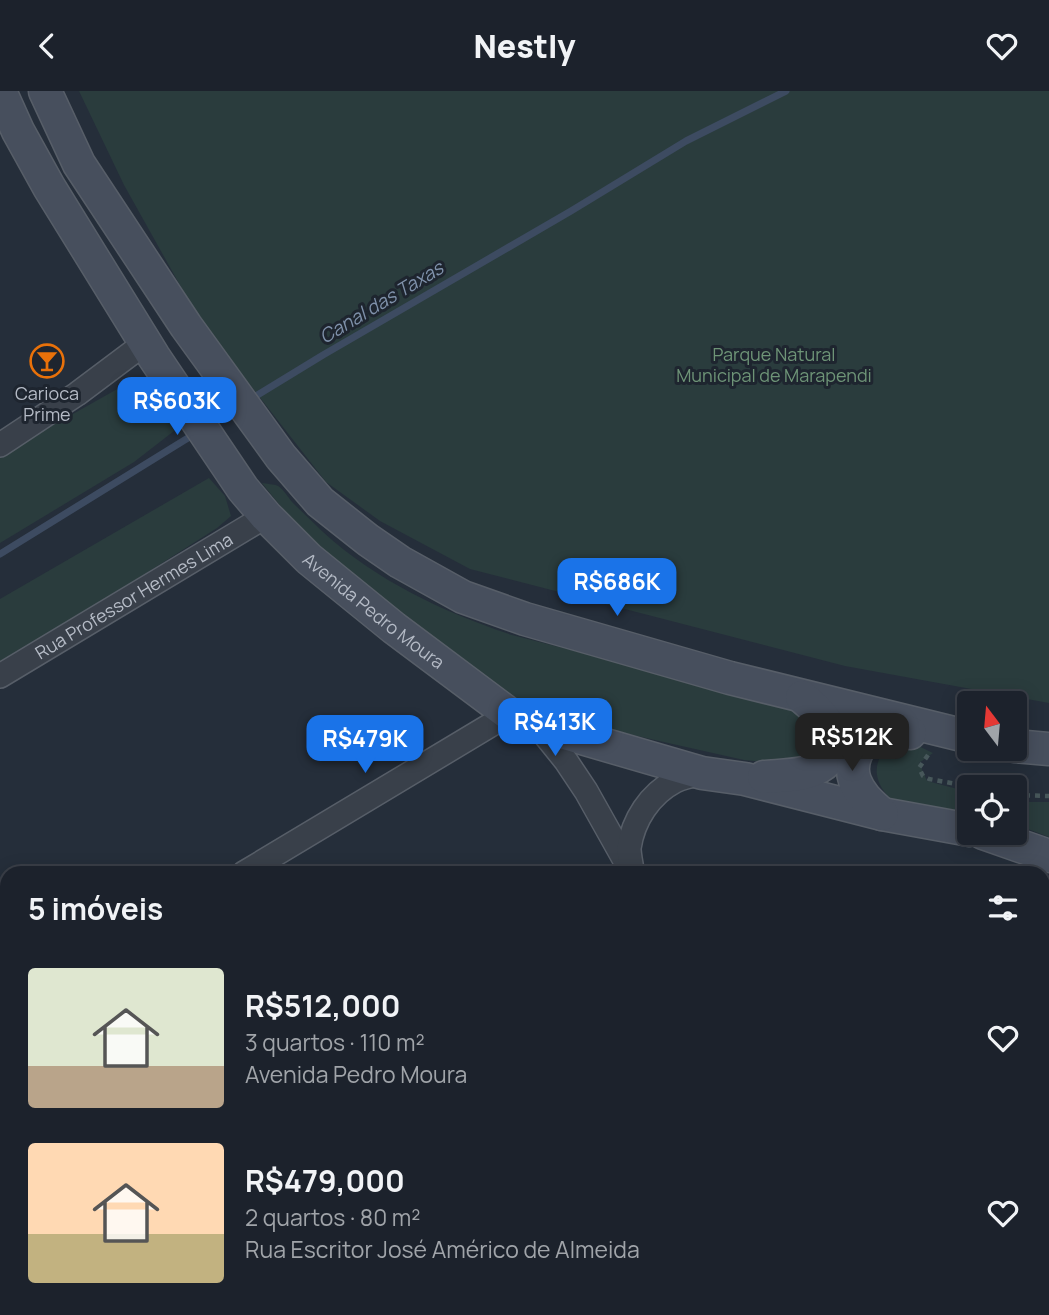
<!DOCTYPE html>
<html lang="pt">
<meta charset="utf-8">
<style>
:root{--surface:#1c222c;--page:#252a34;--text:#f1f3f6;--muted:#a0a4a9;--line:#3a3f48;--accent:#1a73e8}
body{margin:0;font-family:Manrope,sans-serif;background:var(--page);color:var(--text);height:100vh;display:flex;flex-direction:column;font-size:26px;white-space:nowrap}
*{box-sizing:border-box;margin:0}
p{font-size:23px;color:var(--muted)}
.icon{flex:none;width:38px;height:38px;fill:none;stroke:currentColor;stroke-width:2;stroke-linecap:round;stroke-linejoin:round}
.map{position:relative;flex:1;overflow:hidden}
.sheet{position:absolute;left:0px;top:775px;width:1050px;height:450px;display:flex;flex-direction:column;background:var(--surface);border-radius:21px 21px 0 0;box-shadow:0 4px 18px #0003,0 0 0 2px var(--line)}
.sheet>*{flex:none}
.needle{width:46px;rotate:344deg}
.controls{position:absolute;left:957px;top:600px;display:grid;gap:14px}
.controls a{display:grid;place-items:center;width:70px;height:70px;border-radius:7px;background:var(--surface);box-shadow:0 4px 18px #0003,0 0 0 2px var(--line);font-size:35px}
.price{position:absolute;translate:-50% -60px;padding:0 16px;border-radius:14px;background:var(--accent);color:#fff;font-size:23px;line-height:46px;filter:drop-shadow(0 2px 4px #0008)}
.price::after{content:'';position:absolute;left:50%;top:42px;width:21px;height:16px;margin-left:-10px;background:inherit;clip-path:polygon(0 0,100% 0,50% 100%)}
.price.selected{background:#222;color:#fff}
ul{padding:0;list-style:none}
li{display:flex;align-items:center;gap:21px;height:175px;padding:0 28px}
li span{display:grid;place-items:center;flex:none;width:196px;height:140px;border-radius:7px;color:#555}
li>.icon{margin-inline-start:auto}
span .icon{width:84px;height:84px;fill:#fffc;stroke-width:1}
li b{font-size:30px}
h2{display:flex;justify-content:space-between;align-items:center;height:84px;padding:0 28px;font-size:30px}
header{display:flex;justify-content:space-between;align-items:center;height:91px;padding:0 28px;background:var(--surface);font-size:32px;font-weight:800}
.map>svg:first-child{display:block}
.green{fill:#2a3c3d}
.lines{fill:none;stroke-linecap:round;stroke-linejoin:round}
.stream{stroke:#3d4b61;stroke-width:7}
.service-casing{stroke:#575e68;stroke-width:16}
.minor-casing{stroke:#575e68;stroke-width:26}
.secondary-casing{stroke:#575e68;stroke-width:35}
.path{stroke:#47575a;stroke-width:4.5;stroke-dasharray:5 5;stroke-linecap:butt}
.service{stroke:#39404a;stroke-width:12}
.minor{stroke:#39404a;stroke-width:23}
.secondary{stroke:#474f5d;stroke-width:32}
.labels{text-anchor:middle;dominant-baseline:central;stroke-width:6;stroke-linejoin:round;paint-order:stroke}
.park-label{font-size:18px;fill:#6e9477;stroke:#1e252f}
.poi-label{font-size:18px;fill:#b5bbc6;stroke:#1e252f}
.street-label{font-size:18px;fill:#b5bbc6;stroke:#1e252f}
.water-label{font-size:19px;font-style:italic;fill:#7f91aa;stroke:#1e252f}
</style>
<header><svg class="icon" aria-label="back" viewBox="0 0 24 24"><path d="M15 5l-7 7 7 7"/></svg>Nestly<svg class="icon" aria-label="heart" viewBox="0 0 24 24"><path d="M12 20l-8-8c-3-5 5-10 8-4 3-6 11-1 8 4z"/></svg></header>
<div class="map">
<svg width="1049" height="1224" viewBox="0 0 1049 1224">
<rect width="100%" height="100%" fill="#252e3a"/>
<!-- green -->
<g class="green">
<path d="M79,0H1049V612L845,575L470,478L380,430L326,391L200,230L124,94Z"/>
<path d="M128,292L162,317L174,340L134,371L0,452V364Z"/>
<path d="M209,387L225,405L231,425L217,437L93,516L0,571V508Z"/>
<path d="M262,392C266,393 274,393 278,395C283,398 288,406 292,411C302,421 313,431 323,441C377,490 443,521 512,544L803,618L825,643L815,665L773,672L744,669L557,627L512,605L468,580L386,523L290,427Z"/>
<path d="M908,650L933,662L919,672L927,690L969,701V724L891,708C866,685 875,654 908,650Z"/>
<path d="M1015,711H1049V746L1015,733Z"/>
<path d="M1049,990V1059L1043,1063V994Z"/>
<path d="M1049,1137V1201L1043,1205V1141Z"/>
<path d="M956,1218H1023L1014,1224H955Z"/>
</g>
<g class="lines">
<!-- stream -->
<g class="stream">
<path d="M251,308L323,264L571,120L686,50L786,0"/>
<path d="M209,334L235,318"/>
<path d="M0,463L196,342"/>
</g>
<defs>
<path id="service" d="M578,1218V1224"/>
<g id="minor">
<path d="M0,354L77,303L145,252"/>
<path id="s1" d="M0,585L266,425"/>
<path d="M537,634L566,670L586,700L632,782"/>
<path d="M632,779C631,772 629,764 629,757C633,729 650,703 675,690C683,686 693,684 702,682"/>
<path d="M244,782L509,623"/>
<path d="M0,928L7,924"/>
<path d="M204,1224L213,1218"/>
</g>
<g id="secondary">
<path id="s2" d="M0,0L18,40L49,96L154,266L243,398L266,425L309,468L394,537L509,623L537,634L702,682L745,688L882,723L970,739"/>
<path d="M45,0L79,73L186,235L281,366L320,411L368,449L400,471L463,506L525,528L730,587L970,646"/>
<path d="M1015,655L1049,658"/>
<path d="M764,686C784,684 813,686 828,669C832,665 834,659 836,654C829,630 821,622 802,606"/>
<path d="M882,723C871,713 860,704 855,690C847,668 864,639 889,638C895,637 904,640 910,642"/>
<path d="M983,742L1049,765"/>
<path d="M1043,977L1049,974"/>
<path d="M1043,1081L1049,1077"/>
<path d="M636,1224L646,1218"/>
<path d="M809,1224L819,1218"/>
</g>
</defs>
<!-- service casing -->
<use href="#service" class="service-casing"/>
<!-- minor casing -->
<use href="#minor" class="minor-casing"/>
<!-- secondary casing -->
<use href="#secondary" class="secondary-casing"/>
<!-- path -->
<g class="path">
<path d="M928,664L919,677L923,685L929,688L973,696"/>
<path d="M1015,704L1049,705"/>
<path d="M1043,1112L1049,1121"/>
<path d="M1043,1160L1049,1168"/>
<path d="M940,1218L948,1224"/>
<path d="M862,1224L872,1218"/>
</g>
<!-- service -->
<use href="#service" class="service"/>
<!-- minor -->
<use href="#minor" class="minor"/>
<!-- secondary -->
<use href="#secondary" class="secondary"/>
</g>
<!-- icons -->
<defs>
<symbol id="bar-ring" viewBox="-11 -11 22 22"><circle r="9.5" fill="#1e252f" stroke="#e8710a" stroke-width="1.5"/><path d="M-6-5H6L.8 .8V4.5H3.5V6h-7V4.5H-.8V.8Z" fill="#e8710a"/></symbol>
</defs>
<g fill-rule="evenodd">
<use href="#bar-ring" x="28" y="251" width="38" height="38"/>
</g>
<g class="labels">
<!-- park labels -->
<g class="park-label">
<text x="774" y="263">Parque Natural<tspan x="774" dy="21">Municipal de Marapendi</tspan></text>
</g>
<!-- poi labels -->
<g class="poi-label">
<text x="47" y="302">Carioca<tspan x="47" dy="21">Prime</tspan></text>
</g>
<!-- street labels -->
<g class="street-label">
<text stroke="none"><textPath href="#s1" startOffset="156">Rua Professor Hermes Lima</textPath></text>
<text stroke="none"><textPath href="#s2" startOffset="646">Avenida Pedro Moura</textPath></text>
</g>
<!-- water labels -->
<g class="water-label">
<text transform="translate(381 211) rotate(-31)">Canal das Taxas</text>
</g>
</g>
</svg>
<div class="controls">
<a><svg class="needle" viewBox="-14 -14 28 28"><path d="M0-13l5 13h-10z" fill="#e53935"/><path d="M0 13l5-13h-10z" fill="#a0a4a9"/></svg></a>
<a><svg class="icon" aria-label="locate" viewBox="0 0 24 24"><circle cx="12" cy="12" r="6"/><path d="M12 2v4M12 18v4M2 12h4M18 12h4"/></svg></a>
</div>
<b class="price" style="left:177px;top:346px">R$603K</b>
<b class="price" style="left:617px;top:527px">R$686K</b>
<b class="price" style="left:555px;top:667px">R$413K</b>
<b class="price selected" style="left:852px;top:682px">R$512K</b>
<b class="price" style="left:365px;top:684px">R$479K</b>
<section class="sheet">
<h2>5 imóveis<svg class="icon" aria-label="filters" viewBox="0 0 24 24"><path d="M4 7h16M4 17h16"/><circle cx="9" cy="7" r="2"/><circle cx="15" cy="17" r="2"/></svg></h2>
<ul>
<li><span style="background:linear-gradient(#dfe7d0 70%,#b9a48a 0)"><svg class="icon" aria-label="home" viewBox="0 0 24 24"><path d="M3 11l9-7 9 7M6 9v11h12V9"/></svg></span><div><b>R$512,000</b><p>3 quartos · 110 m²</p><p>Avenida Pedro Moura</p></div><svg class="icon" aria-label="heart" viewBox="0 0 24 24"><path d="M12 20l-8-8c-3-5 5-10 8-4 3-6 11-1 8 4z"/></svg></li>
<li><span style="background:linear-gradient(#ffd9b3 65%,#c2b280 0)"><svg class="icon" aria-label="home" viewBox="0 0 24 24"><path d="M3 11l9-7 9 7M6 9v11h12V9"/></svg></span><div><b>R$479,000</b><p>2 quartos · 80 m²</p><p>Rua Escritor José Américo de Almeida</p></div><svg class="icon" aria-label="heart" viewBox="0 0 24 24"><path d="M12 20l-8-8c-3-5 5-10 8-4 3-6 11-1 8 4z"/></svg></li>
</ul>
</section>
</div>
